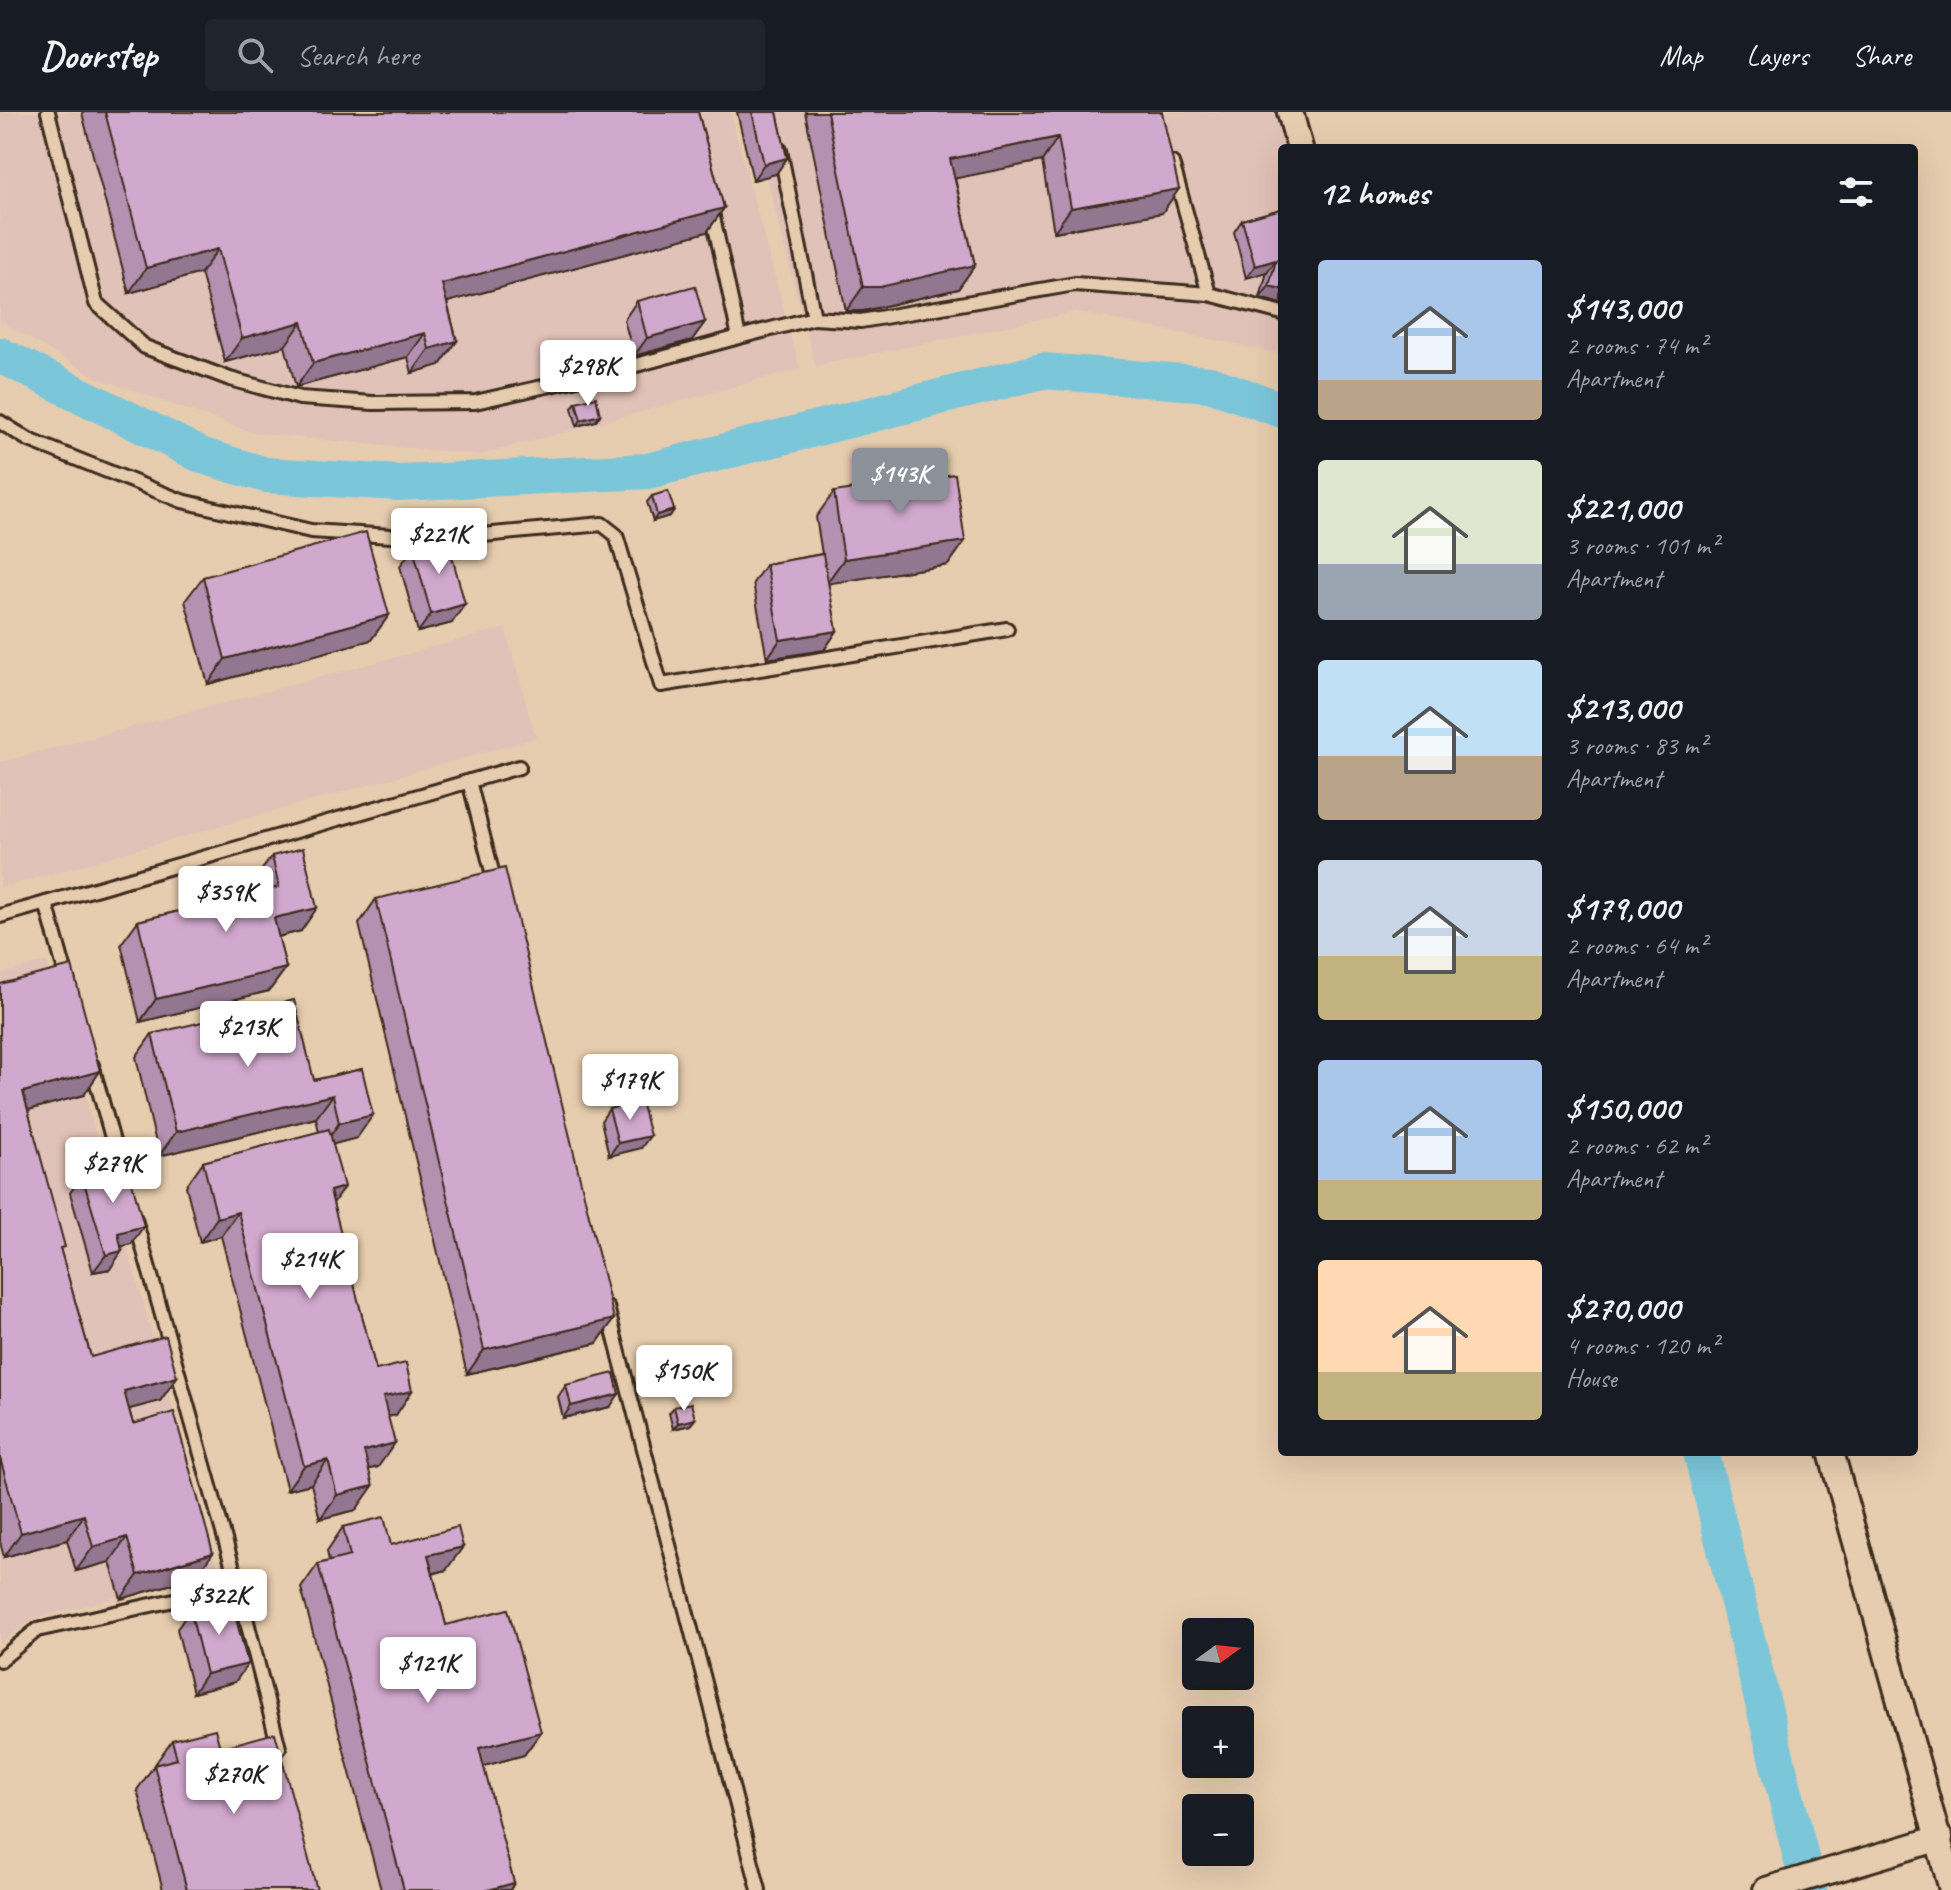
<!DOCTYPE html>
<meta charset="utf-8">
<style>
:root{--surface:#171b24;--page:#20242c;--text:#f1f3f6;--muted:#9ea1a6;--line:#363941;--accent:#8c9099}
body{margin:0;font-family:Caveat,sans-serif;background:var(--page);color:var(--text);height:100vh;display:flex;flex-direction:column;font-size:30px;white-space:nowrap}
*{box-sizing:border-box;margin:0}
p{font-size:26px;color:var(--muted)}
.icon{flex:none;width:44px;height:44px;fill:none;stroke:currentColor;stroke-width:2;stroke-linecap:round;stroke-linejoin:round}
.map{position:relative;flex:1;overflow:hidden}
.details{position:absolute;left:1278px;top:32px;width:640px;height:1312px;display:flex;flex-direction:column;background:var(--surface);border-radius:8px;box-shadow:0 8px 32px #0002}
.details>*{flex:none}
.needle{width:52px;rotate:75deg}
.fabs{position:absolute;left:1182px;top:1506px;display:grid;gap:16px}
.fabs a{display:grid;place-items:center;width:72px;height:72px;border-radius:8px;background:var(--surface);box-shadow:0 8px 32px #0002;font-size:40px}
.price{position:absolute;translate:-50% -68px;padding:0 18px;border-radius:8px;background:#fff;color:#222;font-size:26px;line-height:52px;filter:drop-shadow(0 2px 4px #0008)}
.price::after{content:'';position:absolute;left:50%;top:48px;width:24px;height:18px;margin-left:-12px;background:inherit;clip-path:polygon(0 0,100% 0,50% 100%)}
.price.on{background:var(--accent);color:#fff}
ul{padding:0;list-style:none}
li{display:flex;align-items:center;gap:24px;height:200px;padding:0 40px}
li span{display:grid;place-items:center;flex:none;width:224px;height:160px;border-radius:8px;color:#555}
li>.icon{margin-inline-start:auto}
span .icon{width:96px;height:96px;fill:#fffc;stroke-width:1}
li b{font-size:34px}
h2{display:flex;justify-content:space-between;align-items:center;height:96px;padding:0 40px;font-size:34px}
header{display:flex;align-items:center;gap:48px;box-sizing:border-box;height:112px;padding:0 40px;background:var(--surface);border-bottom:2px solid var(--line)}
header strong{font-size:38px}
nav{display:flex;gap:44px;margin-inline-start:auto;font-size:28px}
.search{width:560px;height:72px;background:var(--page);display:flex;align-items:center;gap:20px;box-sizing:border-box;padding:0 28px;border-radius:8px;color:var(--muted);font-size:30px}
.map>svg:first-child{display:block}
.built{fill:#e1c2b8}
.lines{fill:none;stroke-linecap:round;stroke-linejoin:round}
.river{stroke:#7bc6da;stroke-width:36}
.lane-casing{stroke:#3b2a1e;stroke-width:18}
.street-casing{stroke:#3b2a1e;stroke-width:30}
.lane{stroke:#e7cdaf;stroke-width:12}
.street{stroke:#e7cdaf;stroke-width:24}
.wall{fill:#b591b1;stroke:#3b2a1e;stroke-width:2}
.shaded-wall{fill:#937690;stroke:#3b2a1e;stroke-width:2}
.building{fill:#d2a9ce;stroke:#3b2a1e;stroke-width:2}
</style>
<header>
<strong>Doorstep</strong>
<div class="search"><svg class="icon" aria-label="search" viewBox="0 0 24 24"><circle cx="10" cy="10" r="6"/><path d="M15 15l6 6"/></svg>Search here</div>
<nav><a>Map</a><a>Layers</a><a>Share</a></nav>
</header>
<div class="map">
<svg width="1951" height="1778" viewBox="0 0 1951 1778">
<rect width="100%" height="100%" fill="#e7cdaf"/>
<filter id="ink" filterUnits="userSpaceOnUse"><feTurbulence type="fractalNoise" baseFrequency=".0125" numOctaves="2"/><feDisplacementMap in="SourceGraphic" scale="16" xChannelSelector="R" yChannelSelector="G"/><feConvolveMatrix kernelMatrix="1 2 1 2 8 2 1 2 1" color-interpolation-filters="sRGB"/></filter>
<g filter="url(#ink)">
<!-- built -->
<g class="built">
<path d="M0,0H730L800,257L480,343L253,321L95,265L0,209Z"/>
<path d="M750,0H1276L1285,36H1282V242L1076,200L815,254Z"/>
<path d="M505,516L536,626L0,776V650Z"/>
<path d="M47,849L218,1458L32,1508L0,1532V862Z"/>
</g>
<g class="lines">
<!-- river -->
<g class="river">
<path d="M0,243L203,344L266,363L399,371L648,359L1042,259L1210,272L1282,298"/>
<path d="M1701,1340L1809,1778"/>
</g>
<defs>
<g id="lane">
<path d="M48,0L96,191L145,235L230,267L300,286L373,291L475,290L618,258L739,225L711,96"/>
<path d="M780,38L814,206L861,209L1075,172L1209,182L1282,201"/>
<path d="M1172,51L1209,182"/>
<path d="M739,225L814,206"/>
<path d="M0,310L29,328L182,389L311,419L439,427L602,412L616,423L661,573L1007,517"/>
<path d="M469,669L496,775"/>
<path d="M0,804L46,791"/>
<path d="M68,870L46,791L519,655"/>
<path d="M92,953L123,1066"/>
<path d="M135,1107L238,1474"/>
<path d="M607,1195L759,1778"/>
<path d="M0,1548L37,1518L238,1474L279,1636"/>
</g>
<g id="street">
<path d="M1290,0L1300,36"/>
<path d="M1831,1340L1951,1774"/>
<path d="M1766,1778L1940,1726"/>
</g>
</defs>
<!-- lane casing -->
<use href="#lane" class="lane-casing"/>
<!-- street casing -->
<use href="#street" class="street-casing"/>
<!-- lane -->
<use href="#lane" class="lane"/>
<!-- street -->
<use href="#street" class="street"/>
</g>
<!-- wall -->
<g class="wall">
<path d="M83,0H698L724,96L707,120L447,190L457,229L440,253L412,261L408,245L296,275L285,234L225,250L201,161L129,181L82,1Z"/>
<path d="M737,0H777L787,46L776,62L753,68Z"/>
<path d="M805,0H1162V101L1054,120L1042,49L955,66L975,153L958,177L863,199H846Z"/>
<path d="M1281,97L1282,192L1260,186L1267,160L1246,166L1234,120L1242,108Z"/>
<path d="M637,189L705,210L692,228L634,244L624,208Z"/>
<path d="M576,290L600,303L596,309L577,314L572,296Z"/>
<path d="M834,380L965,429L948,453L828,471L837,519L824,538L767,547L753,471L766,452L822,442L816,405Z"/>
<path d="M652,384L674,398L670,404L653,409L647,390Z"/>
<path d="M413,436L452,511L418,520L400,454Z"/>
<path d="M203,465L389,503L371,528L208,572L185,489Z"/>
<path d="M272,744L301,819L278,825L286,856L269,879L140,910L121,832L138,809L258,780L255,767Z"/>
<path d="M376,787L614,1207L597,1231L467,1262L359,812Z"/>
<path d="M0,872L100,959L84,983L28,998L61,1140L91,1245L177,1265L160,1289L129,1297L133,1312L196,1465L121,1487L110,1450L76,1459L67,1428L4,1445L0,1430Z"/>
<path d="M152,922L314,968L362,957L357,1026L333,1032V1092L376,1258L396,1303L388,1304L378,1355L369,1357L356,1398L320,1407L311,1372L287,1378L221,1124L200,1130L186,1074L203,1050L319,1020L316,1006L159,1044L136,945Z"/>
<path d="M609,997L641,1036L609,1044L601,1009Z"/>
<path d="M82,1064L131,1132L121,1135L110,1157L93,1160L70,1081Z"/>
<path d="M566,1273L610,1295L563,1306L558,1285Z"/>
<path d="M674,1295L695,1307L690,1313L673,1317L669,1301Z"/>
<path d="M343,1415L391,1433L446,1458L433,1462L446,1513L541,1620L524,1643L483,1654L514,1771L510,1778H381L301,1476L318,1452L329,1449L327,1439Z"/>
<path d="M190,1498L235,1570L193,1581L177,1517Z"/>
<path d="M172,1628L220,1636L317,1778H163L137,1678Z"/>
</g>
<!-- shaded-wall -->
<g class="shaded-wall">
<path d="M1058,25L1042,49L933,71L950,47Z"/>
<path d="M787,46L776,62L753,68L764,52Z"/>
<path d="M1179,77L1162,101L1054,120L1071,96Z"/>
<path d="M724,96L707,120L425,196L442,172Z"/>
<path d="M218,137L201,161L129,181L146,156Z"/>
<path d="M1276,148L1267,160L1246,166L1255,154Z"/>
<path d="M975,153L958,177L863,199H846L863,175Z"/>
<path d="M1269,174L1282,177V192L1260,186Z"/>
<path d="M302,210L285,234L225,250L242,226Z"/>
<path d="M705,210L692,228L634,244L647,226Z"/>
<path d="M425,221L408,245L296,275L313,251Z"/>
<path d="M457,229L440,253L412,261L429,237Z"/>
<path d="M600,303L596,309L577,314L581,308Z"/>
<path d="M674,398L670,404L653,409L657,403Z"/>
<path d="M965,429L948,453L826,472L844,447Z"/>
<path d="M465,492L452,511L418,520L431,502Z"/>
<path d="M389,503L371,528L208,572L225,547Z"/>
<path d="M837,519L824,538L767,547L780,528Z"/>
<path d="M317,796L301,819L257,830L274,806Z"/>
<path d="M286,856L269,879L140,910L156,887Z"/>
<path d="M100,959L84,983L6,1004L23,980Z"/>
<path d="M333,983L316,1006L159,1044L176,1020Z"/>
<path d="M373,1003L357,1026L323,1035L339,1011Z"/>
<path d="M650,1024L641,1036L609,1044L618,1031Z"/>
<path d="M344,1075L328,1099L330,1079Z"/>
<path d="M238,1100L221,1124L200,1130L217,1106Z"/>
<path d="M144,1114L131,1132L106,1139L118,1121Z"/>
<path d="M122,1139L110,1157L93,1160L106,1143Z"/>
<path d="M614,1207L597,1231L467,1262L484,1238Z"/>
<path d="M177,1265L160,1289L107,1303L124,1279Z"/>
<path d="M412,1279L396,1303L366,1310L383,1285Z"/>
<path d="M619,1282L610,1295L563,1306L571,1294Z"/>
<path d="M695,1307L690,1313L673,1317L678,1311Z"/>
<path d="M395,1331L378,1355L347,1363L364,1339Z"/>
<path d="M328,1348L311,1372L287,1378L304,1354Z"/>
<path d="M373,1374L356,1398L320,1407L337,1383Z"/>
<path d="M84,1403L67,1428L4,1445L21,1421Z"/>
<path d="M127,1425L110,1450L76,1459L93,1435Z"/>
<path d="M463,1435L446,1458L411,1467L428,1443Z"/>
<path d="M213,1441L196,1465L121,1487L138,1463Z"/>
<path d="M248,1552L235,1570L193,1581L206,1562Z"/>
<path d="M541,1620L524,1643L462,1660L479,1636Z"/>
<path d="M514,1771L510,1778H488Z"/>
</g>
<!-- building -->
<g class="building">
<path d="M105,0H698L724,96L442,172L457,229L429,237L425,221L313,251L302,210L242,226L218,137L146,156Z"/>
<path d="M752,0H777L787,46L764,52Z"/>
<path d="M827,0H1162L1179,77L1071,96L1058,25L950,47L975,153L880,175H863Z"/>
<path d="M1281,97L1282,100V177L1269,174L1276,148L1255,154L1242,108Z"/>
<path d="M695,174L705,210L647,226L637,189Z"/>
<path d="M596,285L600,303L581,308L576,290Z"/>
<path d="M955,362L965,429L844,447L834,380Z"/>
<path d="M668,379L674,398L657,403L652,384Z"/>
<path d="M366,420L389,503L225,547L203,465Z"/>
<path d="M447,426L465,492L431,502L413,436Z"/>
<path d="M823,442L837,519L780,528L766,452Z"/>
<path d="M303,736L317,796L274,806L286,856L156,887L138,809L279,775L272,744Z"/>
<path d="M505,756L614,1207L484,1238L376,787Z"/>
<path d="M72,854L100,959L23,980L65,1135L60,1136L91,1245L166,1224L177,1265L124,1279L133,1312L174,1300L213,1441L138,1463L127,1425L93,1435L84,1403L21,1421L0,1346V872Z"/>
<path d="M294,888L314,968L362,957L373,1003L339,1011L333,983L176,1020L152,922Z"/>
<path d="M641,989L650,1024L618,1031L609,997Z"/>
<path d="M329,1017L344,1075L330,1079L376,1258L406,1251L412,1279L383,1285L395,1331L364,1339L373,1374L337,1383L328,1348L304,1354L238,1100L217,1106L203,1050Z"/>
<path d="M127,1052L144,1114L118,1121L122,1139L106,1143L82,1064Z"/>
<path d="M614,1261L619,1282L571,1294L566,1273Z"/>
<path d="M691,1291L695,1307L678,1311L674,1295Z"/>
<path d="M384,1405L391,1433L458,1415L463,1435L428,1443L446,1513L508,1497L541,1620L479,1636L514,1771L488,1778H404L318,1452L350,1444L343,1415Z"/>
<path d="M231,1488L248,1552L206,1562L190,1498Z"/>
<path d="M215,1617L220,1636L275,1621L317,1778H187L154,1653L177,1647L172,1628Z"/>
</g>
</g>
</svg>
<div class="fabs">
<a><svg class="needle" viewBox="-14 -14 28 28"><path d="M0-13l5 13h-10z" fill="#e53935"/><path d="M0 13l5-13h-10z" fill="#9ea1a6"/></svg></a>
<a>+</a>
<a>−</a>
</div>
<b class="price" style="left:588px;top:296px">$298K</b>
<b class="price on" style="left:900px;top:404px">$143K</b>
<b class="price" style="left:439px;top:464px">$221K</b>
<b class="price" style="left:226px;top:822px">$359K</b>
<b class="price" style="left:248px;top:957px">$213K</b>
<b class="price" style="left:630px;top:1010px">$179K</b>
<b class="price" style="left:113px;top:1093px">$279K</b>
<b class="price" style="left:310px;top:1189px">$214K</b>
<b class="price" style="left:684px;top:1301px">$150K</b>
<b class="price" style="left:219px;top:1525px">$322K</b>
<b class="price" style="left:428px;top:1593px">$121K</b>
<b class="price" style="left:234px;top:1704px">$270K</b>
<section class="details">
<h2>12 homes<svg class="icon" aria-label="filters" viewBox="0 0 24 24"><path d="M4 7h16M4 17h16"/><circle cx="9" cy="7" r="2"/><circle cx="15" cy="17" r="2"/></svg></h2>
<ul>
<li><span style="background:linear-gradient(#a9c7e8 75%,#b9a48a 0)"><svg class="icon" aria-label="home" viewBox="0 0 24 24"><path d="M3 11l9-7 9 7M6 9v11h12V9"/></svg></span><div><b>$143,000</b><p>2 rooms · 74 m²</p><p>Apartment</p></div></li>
<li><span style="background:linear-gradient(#dfe7d0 65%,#9aa5b1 0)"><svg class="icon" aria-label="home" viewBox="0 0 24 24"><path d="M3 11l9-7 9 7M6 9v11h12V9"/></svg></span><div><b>$221,000</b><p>3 rooms · 101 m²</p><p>Apartment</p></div></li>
<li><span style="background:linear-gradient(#bfe0f5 60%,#b9a48a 0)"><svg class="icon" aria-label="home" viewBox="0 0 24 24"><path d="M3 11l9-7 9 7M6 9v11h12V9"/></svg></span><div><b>$213,000</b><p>3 rooms · 83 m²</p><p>Apartment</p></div></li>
<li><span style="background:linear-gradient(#c9d6e8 60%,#c2b280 0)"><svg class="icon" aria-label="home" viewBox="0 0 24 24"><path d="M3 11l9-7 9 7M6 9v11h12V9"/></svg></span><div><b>$179,000</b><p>2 rooms · 64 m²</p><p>Apartment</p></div></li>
<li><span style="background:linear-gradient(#a9c7e8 75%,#c2b280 0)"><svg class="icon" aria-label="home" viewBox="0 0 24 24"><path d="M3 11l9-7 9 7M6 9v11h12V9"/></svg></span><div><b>$150,000</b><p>2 rooms · 62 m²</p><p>Apartment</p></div></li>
<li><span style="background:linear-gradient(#ffd9b3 70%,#c2b280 0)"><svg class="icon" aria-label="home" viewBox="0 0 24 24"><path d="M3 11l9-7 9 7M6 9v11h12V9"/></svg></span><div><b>$270,000</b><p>4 rooms · 120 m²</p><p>House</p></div></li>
</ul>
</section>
</div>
